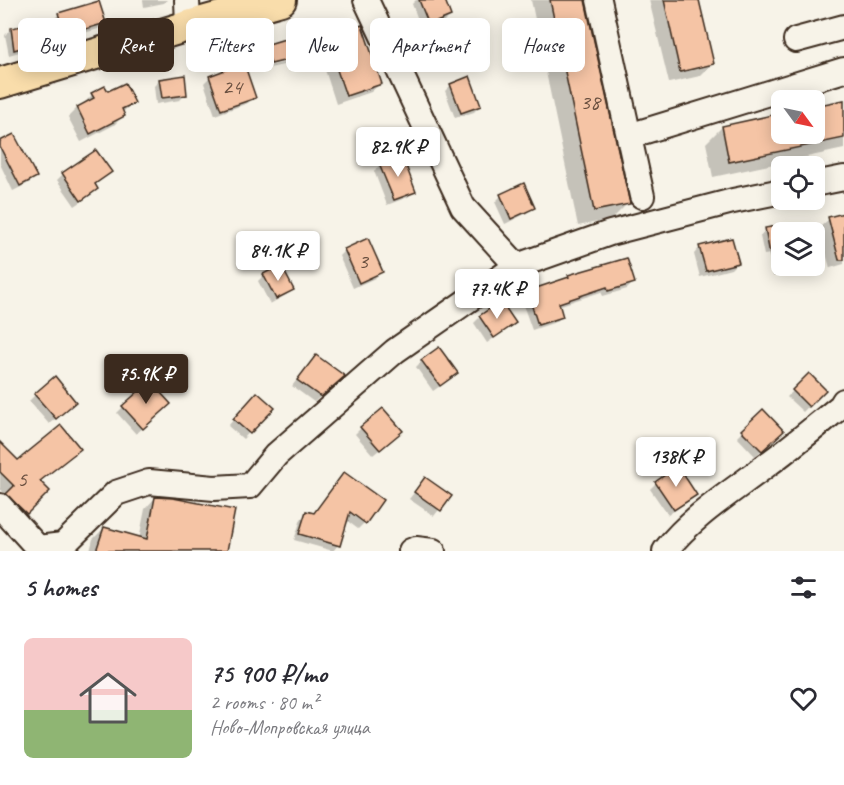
<!DOCTYPE html>
<meta charset="utf-8">
<style>
:root{--surface:#fff;--page:#f7f7f7;--text:#2b2b33;--muted:#7c7c81;--line:#e1e1e2;--accent:#3b2a1e}
body{margin:0;font-family:Caveat,sans-serif;background:var(--page);color:var(--text);height:100vh;display:flex;flex-direction:column;font-size:22px;white-space:nowrap}
*{box-sizing:border-box;margin:0}
p{font-size:20px;color:var(--muted)}
.icon{flex:none;width:33px;height:33px;fill:none;stroke:currentColor;stroke-width:2;stroke-linecap:round;stroke-linejoin:round}
.map{position:relative;height:551px;overflow:hidden}
.drawer{display:flex;flex-direction:column;background:var(--surface);flex:1}
.drawer>*{flex:none}
.guide{position:absolute;left:18px;top:18px;width:808px;height:54px;display:flex;gap:12px}
.needle{width:39px;rotate:123deg}
.controls{position:absolute;left:771px;top:90px;display:grid;gap:12px}
.controls a{display:grid;place-items:center;width:54px;height:54px;border-radius:9px;background:var(--surface);box-shadow:0 3px 15px #0003;font-size:30px}
.price{position:absolute;translate:-50% -51px;padding:0 14px;border-radius:6px;background:#fff;color:#222;font-size:20px;line-height:39px;filter:drop-shadow(0 2px 3px #0008)}
.price::after{content:'';position:absolute;left:50%;top:36px;width:18px;height:14px;margin-left:-9px;background:inherit;clip-path:polygon(0 0,100% 0,50% 100%)}
.price.active{background:var(--accent);color:#fff}
ul{padding:0;list-style:none}
li{display:flex;align-items:center;gap:18px;height:150px;padding:0 24px}
li+li{border-top:2px solid var(--line)}
li span{display:grid;place-items:center;flex:none;width:168px;height:120px;border-radius:9px;color:#555}
li>.icon{margin-inline-start:auto}
span .icon{width:72px;height:72px;fill:#fffc;stroke-width:1}
li b{font-size:26px}
h2{display:flex;justify-content:space-between;align-items:center;height:72px;padding:0 24px;font-size:26px}
.pill{padding:0 21px;border-radius:9px;background:var(--surface);box-shadow:0 3px 15px #0003;font-size:21px;line-height:54px}
.pill.active{background:var(--accent);color:#fff}
.map>svg:first-child{display:block}
.shadow{fill:#0003}
.building{fill:#f5c4a5;stroke:#3b2a1e;stroke-width:1.5}
.lines{fill:none;stroke-linecap:round;stroke-linejoin:round}
.minor-casing{stroke:#3b2a1e;stroke-width:28}
.major-casing{stroke:#3b2a1e;stroke-width:34}
.minor{stroke:#f7f3e8;stroke-width:24}
.major{stroke:#f9ddab;stroke-width:30}
.labels{text-anchor:middle;dominant-baseline:central;stroke-width:4.5;stroke-linejoin:round;paint-order:stroke}
.number-label{font-size:22px;fill:#6a5040}
</style>
<div class="map">
<svg width="844" height="551" viewBox="0 0 844 551">
<rect width="100%" height="100%" fill="#f7f3e8"/>
<filter id="ink" filterUnits="userSpaceOnUse"><feTurbulence type="fractalNoise" baseFrequency=".0167" numOctaves="2"/><feDisplacementMap in="SourceGraphic" scale="12" xChannelSelector="R" yChannelSelector="G"/><feConvolveMatrix kernelMatrix="1 2 1 2 8 2 1 2 1" color-interpolation-filters="sRGB"/></filter>
<g filter="url(#ink)">
<!-- shadow -->
<g class="shadow">
<path d="M143,0H167L164,3L144,7Z"/>
<path d="M416,0H444L450,16L444,22L422,30L412,4Z"/>
<path d="M531,0H584L628,203L612,219L578,226Z"/>
<path d="M649,0H697L712,64L700,76L669,83Z"/>
<path d="M59,14L104,23L98,29L9,55L5,35L11,29L53,20Z"/>
<path d="M327,39L381,83L371,92L336,104L318,48Z"/>
<path d="M266,46L298,57L292,63L265,69L264,67L293,61V57L263,64L260,52Z"/>
<path d="M210,77L254,97L248,103L215,115L204,83Z"/>
<path d="M160,80L186,94L180,100L156,104L154,86Z"/>
<path d="M451,85L480,106L474,112L455,118L445,91Z"/>
<path d="M107,93L133,102L122,113L123,116L114,125L81,142L68,117L77,108L84,105L83,104L92,95Z"/>
<path d="M844,101V149L713,177L706,143L722,127L782,134H814Z"/>
<path d="M0,142L35,177L29,183L13,191L0,164Z"/>
<path d="M380,165L414,191L408,197L387,205L374,171Z"/>
<path d="M110,172L94,185L96,189L91,195L75,206L57,180L63,174Z"/>
<path d="M501,196L533,207L527,213L505,224L495,202Z"/>
<path d="M844,214V264L830,268L819,228L829,219Z"/>
<path d="M792,225L794,232H782V252L764,255L760,236L766,229Z"/>
<path d="M700,247L737,263L731,269L700,277L694,254Z"/>
<path d="M345,250L381,272L375,278L353,288L339,256Z"/>
<path d="M264,275L292,289L286,295L270,304L258,281Z"/>
<path d="M569,276L633,283L627,289L603,296L601,292L558,306L562,316L556,322L532,330L521,299L527,293L565,280Z"/>
<path d="M500,303L508,328L487,343L474,323L480,317Z"/>
<path d="M316,356L337,382L314,402L292,386Z"/>
<path d="M422,361L450,379L433,391L416,367Z"/>
<path d="M809,375L824,390L803,412L787,397Z"/>
<path d="M35,395L68,408L49,424L29,401Z"/>
<path d="M251,400L272,408L243,439L228,426Z"/>
<path d="M123,407L163,410L136,434L117,413Z"/>
<path d="M763,411L776,437L755,456L737,437Z"/>
<path d="M361,428L395,437L373,455L355,434Z"/>
<path d="M0,445L18,462L70,457L39,482L48,491L17,521L0,502L7,495L0,489Z"/>
<path d="M425,479L450,496L434,516L409,499Z"/>
<path d="M338,480L364,523L358,529L346,520L338,545L333,551L294,540L301,519L307,513L313,515Z"/>
<path d="M656,483L695,495L690,500L668,515L650,489Z"/>
<path d="M155,498L225,550L224,551H90L93,539L104,528L139,539L145,509Z"/>
</g>
<!-- building -->
<g class="building">
<path d="M419,0H445L451,16L429,25Z"/>
<path d="M550,0H585L630,204L594,211Z"/>
<path d="M664,0H699L714,64L680,72Z"/>
<path d="M99,1L106,23L14,50L11,28L60,19L58,13Z"/>
<path d="M362,25L382,84L346,96L326,38Z"/>
<path d="M295,36L300,57L271,64L265,45Z"/>
<path d="M244,63L256,98L221,110L209,76Z"/>
<path d="M185,75L187,95L162,98L159,79Z"/>
<path d="M470,76L481,106L461,113L450,84Z"/>
<path d="M125,83L135,103L122,109L125,116L90,134L77,107L94,98L91,93L105,86L108,91Z"/>
<path d="M844,100V138L729,162L722,126L782,113V134H814V106Z"/>
<path d="M14,134L37,177L20,186L0,147V141Z"/>
<path d="M96,150L112,172L95,184L98,189L81,201L62,173Z"/>
<path d="M402,155L416,192L394,200L379,164Z"/>
<path d="M524,183L535,208L511,219L500,194Z"/>
<path d="M844,213V260H839L828,217Z"/>
<path d="M782,225V275H774L765,228Z"/>
<path d="M368,238L383,272L359,283L344,249Z"/>
<path d="M732,238L739,263L706,271L699,246Z"/>
<path d="M627,258L635,283L608,291L607,287L559,303L563,317L538,325L527,291L569,277L568,275Z"/>
<path d="M281,265L294,290L276,299L263,274Z"/>
<path d="M501,301L516,323L494,338L479,316Z"/>
<path d="M439,347L458,373L440,386L421,360Z"/>
<path d="M316,355L345,376L321,397L297,380Z"/>
<path d="M809,373L826,390L809,407L792,390Z"/>
<path d="M55,376L76,402L56,419L34,394Z"/>
<path d="M150,381L171,404L143,429L122,406Z"/>
<path d="M257,392L275,408L250,434L233,419Z"/>
<path d="M383,408L403,431L380,450L360,427Z"/>
<path d="M763,409L784,431L762,451L741,430Z"/>
<path d="M61,425L81,449L40,481L50,491L27,514L6,494L14,486L0,472V442L18,460Z"/>
<path d="M678,466L697,495L674,510L655,482Z"/>
<path d="M344,472L383,500L366,524L350,512L340,546L299,534L306,511L314,513Z"/>
<path d="M425,477L452,496L441,511L414,492Z"/>
<path d="M155,497L173,498L235,510L227,551H96L104,527L147,539Z"/>
</g>
<g class="lines">
<defs>
<g id="minor">
<path d="M187,0L188,26"/>
<path d="M366,0L463,207L517,266"/>
<path d="M599,0L642,196"/>
<path d="M796,40L844,27"/>
<path d="M629,136L844,70"/>
<path d="M814,184L844,178"/>
<path d="M0,506L38,548"/>
<path d="M38,548L63,545L116,493L149,482L214,488L250,486L276,455L395,351L517,266L610,233L733,201L782,191"/>
<path d="M411,551L416,549L433,551"/>
<path d="M665,551C693,515 732,492 768,464C793,446 816,426 841,406L844,401"/>
</g>
<path id="major" d="M0,83L188,26L281,0"/>
</defs>
<!-- minor casing -->
<use href="#minor" class="minor-casing"/>
<!-- major casing -->
<use href="#major" class="major-casing"/>
<!-- minor -->
<use href="#minor" class="minor"/>
<!-- major -->
<use href="#major" class="major"/>
</g>
</g>
<g class="labels">
<!-- number labels -->
<g class="number-label">
<text x="232" y="87">24</text>
<text x="590" y="102">38</text>
<text x="363" y="261">3</text>
<text x="22" y="479">5</text>
</g>
</g>
</svg>
<div class="controls">
<a><svg class="needle" viewBox="-14 -14 28 28"><path d="M0-13l5 13h-10z" fill="#e53935"/><path d="M0 13l5-13h-10z" fill="#7c7c81"/></svg></a>
<a><svg class="icon" aria-label="locate" viewBox="0 0 24 24"><circle cx="12" cy="12" r="6"/><path d="M12 2v4M12 18v4M2 12h4M18 12h4"/></svg></a>
<a><svg class="icon" aria-label="layers" viewBox="0 0 24 24"><path d="M12 4l9 5-9 5-9-5zM3 14l9 5 9-5"/></svg></a>
</div>
<b class="price" style="left:398px;top:178px">82.9K ₽</b>
<b class="price" style="left:278px;top:282px">84.1K ₽</b>
<b class="price" style="left:497px;top:320px">77.4K ₽</b>
<b class="price active" style="left:146px;top:405px">75.9K ₽</b>
<b class="price" style="left:676px;top:488px">138K ₽</b>
<div class="guide">
<a class="pill">Buy</a>
<a class="pill active">Rent</a>
<a class="pill">Filters</a>
<a class="pill">New</a>
<a class="pill">Apartment</a>
<a class="pill">House</a>
</div>
</div>
<section class="drawer">
<h2>5 homes<svg class="icon" aria-label="filters" viewBox="0 0 24 24"><path d="M4 7h16M4 17h16"/><circle cx="9" cy="7" r="2"/><circle cx="15" cy="17" r="2"/></svg></h2>
<ul>
<li><span style="background:linear-gradient(#f6c9c9 60%,#8fb573 0)"><svg class="icon" aria-label="home" viewBox="0 0 24 24"><path d="M3 11l9-7 9 7M6 9v11h12V9"/></svg></span><div><b>75 900 ₽/mo</b><p>2 rooms · 80 m²</p><p>Ново-Мопровская улица</p></div><svg class="icon" aria-label="heart" viewBox="0 0 24 24"><path d="M12 20l-8-8c-3-5 5-10 8-4 3-6 11-1 8 4z"/></svg></li>
</ul>
</section>
